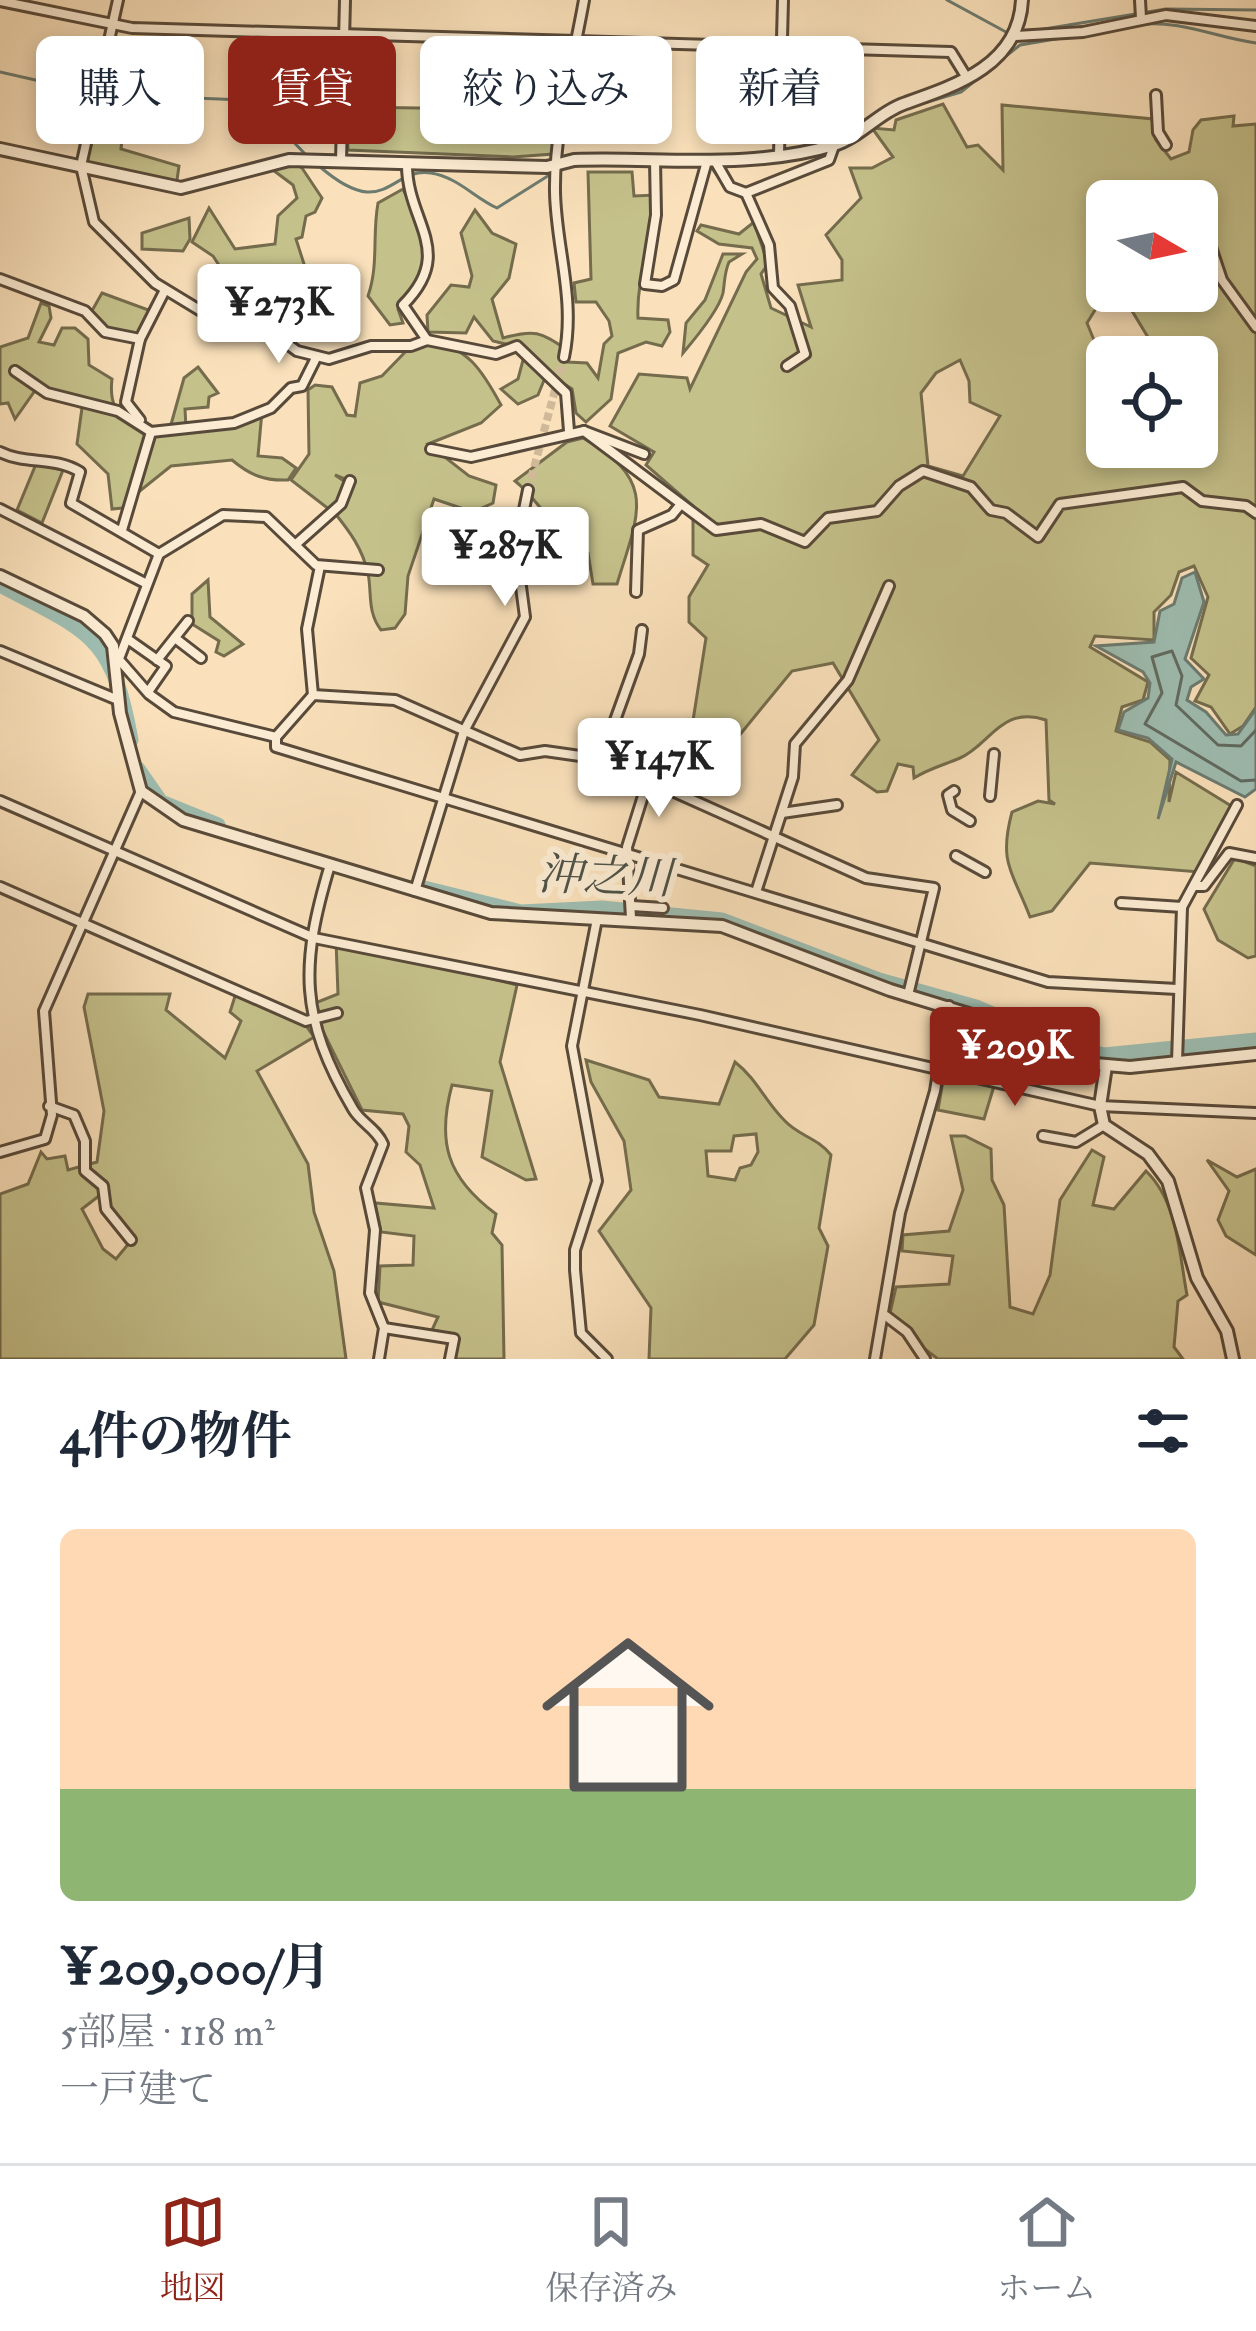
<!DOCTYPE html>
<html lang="ja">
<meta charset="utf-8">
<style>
:root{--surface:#fff;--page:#f6f6f7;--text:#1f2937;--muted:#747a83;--line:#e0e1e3;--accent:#8f2418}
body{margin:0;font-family:"IM FELL Double Pica","Noto Serif JP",serif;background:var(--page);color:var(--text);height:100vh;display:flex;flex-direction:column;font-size:45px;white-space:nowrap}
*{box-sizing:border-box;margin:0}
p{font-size:39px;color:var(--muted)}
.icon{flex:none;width:66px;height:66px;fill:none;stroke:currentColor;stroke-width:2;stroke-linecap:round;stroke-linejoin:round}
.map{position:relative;height:1359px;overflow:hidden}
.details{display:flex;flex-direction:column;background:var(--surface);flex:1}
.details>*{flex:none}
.banner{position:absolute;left:36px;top:36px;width:1185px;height:108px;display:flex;gap:24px}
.needle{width:78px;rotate:99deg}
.tools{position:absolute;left:1086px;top:180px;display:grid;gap:24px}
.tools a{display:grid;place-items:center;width:132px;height:132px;border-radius:18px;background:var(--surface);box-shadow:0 6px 18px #0003;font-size:60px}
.price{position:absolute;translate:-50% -102px;padding:0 27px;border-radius:12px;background:#fff;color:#222;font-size:39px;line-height:78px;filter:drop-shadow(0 3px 6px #0008)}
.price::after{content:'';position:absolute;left:50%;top:72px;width:36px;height:27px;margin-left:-18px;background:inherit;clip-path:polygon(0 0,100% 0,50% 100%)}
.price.current{background:var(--accent);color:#fff}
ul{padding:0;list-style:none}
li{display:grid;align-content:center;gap:24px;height:636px;padding:0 60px}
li+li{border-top:3px solid var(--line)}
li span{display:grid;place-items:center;height:372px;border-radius:18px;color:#555}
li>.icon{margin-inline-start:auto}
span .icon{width:216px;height:216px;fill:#fffc;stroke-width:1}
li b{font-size:51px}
h2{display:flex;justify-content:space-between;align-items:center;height:144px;padding:0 60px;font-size:51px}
.pill{padding:0 42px;border-radius:18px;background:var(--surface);box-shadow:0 6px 18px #0003;font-size:42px;line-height:108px}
.pill.current{background:var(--accent);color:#fff}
.tabs{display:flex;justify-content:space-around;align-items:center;height:168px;border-top:3px solid var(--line);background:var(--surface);font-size:33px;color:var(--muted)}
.tabs a{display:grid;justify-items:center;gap:6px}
.tabs .current{color:var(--accent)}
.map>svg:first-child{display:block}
.green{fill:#c5c18b;stroke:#746c4d;stroke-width:3;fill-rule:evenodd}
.water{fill:#9ebdb1;stroke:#6c7b70;stroke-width:3}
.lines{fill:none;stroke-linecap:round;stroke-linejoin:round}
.shore{stroke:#606a60;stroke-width:3}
.stream{stroke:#6c7b70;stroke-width:3}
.river{stroke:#9ebdb1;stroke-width:15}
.minor-tunnel{stroke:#cfb999;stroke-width:8;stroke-dasharray:8 4;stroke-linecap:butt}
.minor-casing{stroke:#584a3a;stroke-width:14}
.tertiary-casing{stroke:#584a3a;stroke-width:16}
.minor{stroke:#fcecd3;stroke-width:8}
.tertiary{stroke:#fcecd3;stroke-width:10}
.labels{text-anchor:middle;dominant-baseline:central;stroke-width:12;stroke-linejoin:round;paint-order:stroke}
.water-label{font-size:45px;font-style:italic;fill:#4d5248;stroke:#fcecd3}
</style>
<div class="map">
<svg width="1256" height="1359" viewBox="0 0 1256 1359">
<rect width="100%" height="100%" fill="#fae1bb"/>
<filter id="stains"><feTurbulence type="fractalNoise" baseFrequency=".00167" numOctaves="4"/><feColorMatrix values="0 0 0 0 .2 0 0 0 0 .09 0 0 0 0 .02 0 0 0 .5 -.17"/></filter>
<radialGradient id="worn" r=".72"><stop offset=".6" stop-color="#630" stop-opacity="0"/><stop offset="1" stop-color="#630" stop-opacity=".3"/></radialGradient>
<!-- green -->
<g class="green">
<path d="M96,99L189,104V124L124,119L121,149L179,166L176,187L81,166Z"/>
<path d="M943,104L967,147L978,145L1003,170L1002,105L1153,119L1156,140L1171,159L1189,152L1193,130L1201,120L1234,116L1233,126L1256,124V707L1243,726L1230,734L1211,707L1195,701L1209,675L1191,658L1208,597L1194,566L1179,572L1171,595L1154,612V640L1095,636L1090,647L1148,682L1143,700L1122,707L1116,731L1150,742L1170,760L1169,802L1176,772L1233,807L1199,872L1090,863L1052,911L1030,917C1013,872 998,864 1012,812L1038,801L1055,804L1049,800L1046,720C1001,705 990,745 960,758C944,765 930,768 914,778L913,767L898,764L887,791L877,792L852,775L879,740L833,663L792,671L729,748L692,727L706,638L689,622V597L708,565L693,555V506L646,465L654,452L610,426L639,374L687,378L690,389L746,272L757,259L752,248L719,244L697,231L701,225L739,234L754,222L768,264L761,274L771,308L811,327L798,285L842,280V260L826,235L861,198L850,168H872L893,157L872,128L894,130L896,120ZM1107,201H1197V291H1107ZM1100,302L1129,306L1160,357H1197V447H1154L1158,454L1145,457L1140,447H1107V372L1087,323ZM960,360L969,381L970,402L1000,416L963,476L928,466L921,393L936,373Z"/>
<path d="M346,107L558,110L553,154L513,157L348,150Z"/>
<path d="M289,160L302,168L322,198L315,212L306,216L302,237L296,239L304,264L301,302L277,313L232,285L213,256L192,242L209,208L235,249L275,244L278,216L297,198L293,185L273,170Z"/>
<path d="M588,172H632L634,196L656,195C654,236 636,276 638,318L668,320L670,332L662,346L646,342L618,353L611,399L586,422L576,413L572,389L547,373L538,395L518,404L501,389L518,379L526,349L493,341L474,317L466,333L428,332L427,315L451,285L469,287L472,276L461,233L475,210L492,233L516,244L509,278L492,299L503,338C535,329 540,332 566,349L567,362L587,363L598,378L604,344L612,336L609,321L596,302H576L574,283L591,279Z"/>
<path d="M403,189C416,217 439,256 418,286C411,295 403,298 398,309L403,323L390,325L368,296C379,264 372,236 378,203Z"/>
<path d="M189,218L190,239L183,251L142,249V233Z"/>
<path d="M723,254H742L729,262C724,274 725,281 723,293C719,310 694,340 683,353L686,323L705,300Z"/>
<path d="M102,293L154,312L140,339L105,332L89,316Z"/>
<path d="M41,303L49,306L51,318L39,342L54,345L62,328H75L88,339L89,365L112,379C102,459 218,427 262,411L258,456L282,458L296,468L288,480C264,481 250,475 232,460L171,466L131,498L133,507L112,509L108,474L77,444L82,408L39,385L15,419L8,403L0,404V347L28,338Z"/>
<path d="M427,340C468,347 482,370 501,405L481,423L428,444L469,476L496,485L493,503L473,512L434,499L408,576L405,614L395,628L381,630C367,612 372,593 368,573C362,548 350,532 334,512L346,502L350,481L335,475L347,483L341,504L330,510L291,480L309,454L308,390L315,385L332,387L347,415L355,416L360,383L382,376L411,346Z"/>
<path d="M198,367L218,393L209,397L208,407L185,409L186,428H170L184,378Z"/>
<path d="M583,438C658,481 639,512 617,584H593L588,553C558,541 542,502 515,481L567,442Z"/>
<path d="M36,464L63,470L42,523L17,510Z"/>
<path d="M208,580L210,617L243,644L224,656L216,652L219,641L192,624V594Z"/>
<path d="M1235,858L1256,866V956L1248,958L1218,940L1204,909Z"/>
<path d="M336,941L517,985L500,1062L536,1179L526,1180L482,1157L492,1091L452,1085C437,1141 446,1177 496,1214L492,1233L502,1245L504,1359H454L457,1335L432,1330L438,1317L378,1302L380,1266L413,1265L414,1236L381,1232L375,1203L434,1208L420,1165L406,1152L409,1126L403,1114L362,1110L310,1005L338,994Z"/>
<path d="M236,993L304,1023L314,1037L257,1071L308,1164L314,1212L334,1271L346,1359H0V1194L28,1184L41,1152L47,1159L65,1156L68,1170L97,1162L104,1111L84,1007L88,994H170L166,1010L225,1058L241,1021L230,1012ZM104,1192L109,1216L130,1242L116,1259L103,1249L82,1209Z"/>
<path d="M586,1060L649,1080L659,1097L719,1104L735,1062C757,1079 766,1103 785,1121C799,1136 818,1138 831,1155L819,1228L828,1246L814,1325L785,1359H649L651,1308L599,1231L631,1190L624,1141L591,1082ZM756,1134L758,1152L751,1165L740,1168L735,1180L708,1176L706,1151H731L734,1136Z"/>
<path d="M944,1075L994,1086L984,1119L938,1110Z"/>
<path d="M951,1136H965L991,1149L992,1180L1004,1205L1010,1307L1033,1314L1050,1275L1060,1200L1092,1150L1104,1157L1093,1205L1114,1209L1146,1171C1178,1202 1179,1253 1187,1295L1178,1301L1174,1347L1183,1359H938L913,1340L908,1326L889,1318L896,1287L949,1284L953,1256L902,1251L903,1235L949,1231L963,1190Z"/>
<path d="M1207,1160L1237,1177L1256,1169V1255L1226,1236L1218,1220L1229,1191Z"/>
</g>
<!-- water -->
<path class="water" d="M1195,572L1204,602L1185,659L1204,679L1191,687L1187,700L1206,712L1226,735L1238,734L1256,709V789L1245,797L1176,762L1158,819L1172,759L1148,738L1118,730L1124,712L1148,698L1150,683L1143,672L1096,646L1154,642L1160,611L1174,604L1182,578Z"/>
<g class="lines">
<!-- shore -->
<path class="shore" d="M1256,730L1241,746L1218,745L1176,705L1182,676L1172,651L1152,657L1162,693L1145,724L1241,781L1256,780"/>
<!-- stream -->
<g class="stream">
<path d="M947,0L1006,32"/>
<path d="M1136,25C1180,19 1213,37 1256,43"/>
<path d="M1032,31L1166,9L1256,10"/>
<path d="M0,72L97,94L243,100L262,109L307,156"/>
<path d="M907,108L961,92L1020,45L1109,30"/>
<path d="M319,166C386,224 390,166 431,173C457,177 475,198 497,208L551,174"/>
<path d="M683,166L711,167L726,188L749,196L828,164"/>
</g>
<!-- river -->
<g class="river">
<path d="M0,585C90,633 112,634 131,740"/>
<path d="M138,769L161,802L218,825"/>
<path d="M424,888L521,912L602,908L722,920L879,980L976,1007L1068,1046L1104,1055L1256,1040"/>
</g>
<!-- minor-tunnel -->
<path class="minor-tunnel" d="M528,490L564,357"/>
<defs>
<g id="minor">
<path d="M118,0L81,166L94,222L155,283L206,314L251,317L297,351L329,359L371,346H411L427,340L496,354L517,346L566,393L569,431"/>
<path d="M1140,0L1141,18"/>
<path d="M0,1L132,28L951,52L967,78"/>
<path d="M1015,36L1083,32L1166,15L1256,26"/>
<path d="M1156,95L1158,132L1166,145"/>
<path d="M779,154L783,0"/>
<path d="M655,160L656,215L645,284L662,286L674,280L707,161"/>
<path d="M341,161L345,0"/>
<path d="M715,161L730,187L746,193L829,160L834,146"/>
<path d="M407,163C406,222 457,251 403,305L427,340"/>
<path d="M746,193L769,245L773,288L790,306L805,354L787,366"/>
<path d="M1145,200L1163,196L1176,201"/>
<path d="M1197,226L1207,235L1222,280L1256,327"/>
<path d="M0,279L85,311L105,332L140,339"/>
<path d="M564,357C576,299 556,248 555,192C554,128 573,63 584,0"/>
<path d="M15,371L47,393L118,411L151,432L234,423L271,408L291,388L302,386L316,358"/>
<path d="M140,420L126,402L140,339L165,290"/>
<path d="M584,431L716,530L761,524L805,542L828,518L877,511L899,486L923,471L971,487L991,510L1006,513L1038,537L1060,504L1183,487L1202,501L1246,506L1256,513"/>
<path d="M431,449L471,457L584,431L644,454"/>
<path d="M0,452C26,465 54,456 80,472L71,503L159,554"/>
<path d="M0,509L147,584"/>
<path d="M122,530L151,432"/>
<path d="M295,545L341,504L350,481"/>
<path d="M636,592L638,530L672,515L681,504"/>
<path d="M175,638L201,658"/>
<path d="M129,640L166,666L148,692"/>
<path d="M0,651L118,700"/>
<path d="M115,655L149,694L174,712L276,737L313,695L395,700L520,755L545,751L601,759L866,878L934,888L908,995"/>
<path d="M120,656L159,554L223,515L266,517L316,565L378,570"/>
<path d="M157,660L188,621"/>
<path d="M313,695L307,629L320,566"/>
<path d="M276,737V747L1048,982L1177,989"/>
<path d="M601,759L639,654L642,630"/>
<path d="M954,791L948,795L952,810L970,821"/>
<path d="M990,796L994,754"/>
<path d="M0,801L314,938L700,1015L1100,1106L1256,1113"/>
<path d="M782,813L837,805"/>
<path d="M956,856L985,872"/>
<path d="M330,865C300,965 299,1017 353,1109C361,1123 376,1128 383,1144L366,1188L375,1230L370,1293L384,1328L379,1359"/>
<path d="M1197,886H1204L1229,853L1256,858"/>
<path d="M0,887L306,1021L337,1013"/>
<path d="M415,891L464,731L525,617L516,549L528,490"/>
<path d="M756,892L793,777L795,744L848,680L889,586"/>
<path d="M1121,903L1182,907"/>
<path d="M632,906L663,908"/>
<path d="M631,918L627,847L648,780"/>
<path d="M597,919L572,1046L597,1181L575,1250V1270L581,1333L607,1359"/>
<path d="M1177,1062L1182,907L1237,805"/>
<path d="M49,1106L74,1115L85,1141V1171L103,1186L106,1209L131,1240"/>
<path d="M1043,1136L1076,1142L1104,1125"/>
<path d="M0,1152L45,1139L52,1115L44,1011L141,791"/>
<path d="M886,1316L907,1332L925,1359"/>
<path d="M384,1328L454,1339L450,1359"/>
<path d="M875,1359L900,1213L935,1091L949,1006"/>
</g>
<g id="tertiary">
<path d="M0,149L181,188L289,160L547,167L574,160C660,157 750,170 834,145C860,137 879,112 906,103C958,85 1019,64 1022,0"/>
<path d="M0,576L84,616L105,634L113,646L120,713L141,791L183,820L491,913L722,926L890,990L1008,1026L1095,1064L1130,1067L1256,1054"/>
<path d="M1106,1066L1100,1106L1104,1125L1148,1154L1168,1181L1197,1278L1227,1331L1233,1359"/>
</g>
</defs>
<!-- minor casing -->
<use href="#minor" class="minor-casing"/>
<!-- tertiary casing -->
<use href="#tertiary" class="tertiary-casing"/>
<!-- minor -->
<use href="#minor" class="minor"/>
<!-- tertiary -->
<use href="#tertiary" class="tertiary"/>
</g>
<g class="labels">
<!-- water labels -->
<g class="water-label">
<text transform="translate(605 877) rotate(2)">沖之川</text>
</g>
</g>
<rect width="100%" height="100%" filter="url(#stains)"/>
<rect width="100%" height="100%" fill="url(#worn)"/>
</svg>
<div class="tools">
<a><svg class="needle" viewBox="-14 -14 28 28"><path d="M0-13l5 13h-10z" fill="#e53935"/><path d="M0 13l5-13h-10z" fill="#747a83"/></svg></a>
<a><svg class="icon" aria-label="locate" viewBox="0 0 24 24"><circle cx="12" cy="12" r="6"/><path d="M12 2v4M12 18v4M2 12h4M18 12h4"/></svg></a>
</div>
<b class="price" style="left:279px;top:366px">¥273K</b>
<b class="price" style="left:505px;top:609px">¥287K</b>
<b class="price" style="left:659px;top:820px">¥147K</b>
<b class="price current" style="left:1015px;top:1109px">¥209K</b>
<div class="banner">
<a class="pill">購入</a>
<a class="pill current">賃貸</a>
<a class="pill">絞り込み</a>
<a class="pill">新着</a>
</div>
</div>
<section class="details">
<h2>4件の物件<svg class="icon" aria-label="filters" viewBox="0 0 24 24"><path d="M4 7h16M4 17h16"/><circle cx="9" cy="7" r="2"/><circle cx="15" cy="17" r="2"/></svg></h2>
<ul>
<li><span style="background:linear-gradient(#ffd9b3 70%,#8fb573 0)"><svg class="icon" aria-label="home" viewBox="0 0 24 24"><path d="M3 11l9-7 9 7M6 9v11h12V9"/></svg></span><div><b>¥209,000/月</b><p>5部屋 · 118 m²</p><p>一戸建て</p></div></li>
</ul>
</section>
<nav class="tabs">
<a class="current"><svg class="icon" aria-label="map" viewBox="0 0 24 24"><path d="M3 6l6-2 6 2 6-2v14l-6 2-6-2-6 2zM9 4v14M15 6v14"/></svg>地図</a>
<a><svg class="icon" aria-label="saved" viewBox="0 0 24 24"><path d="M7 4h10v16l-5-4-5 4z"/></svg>保存済み</a>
<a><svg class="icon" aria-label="home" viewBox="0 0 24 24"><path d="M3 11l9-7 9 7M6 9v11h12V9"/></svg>ホーム</a>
</nav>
